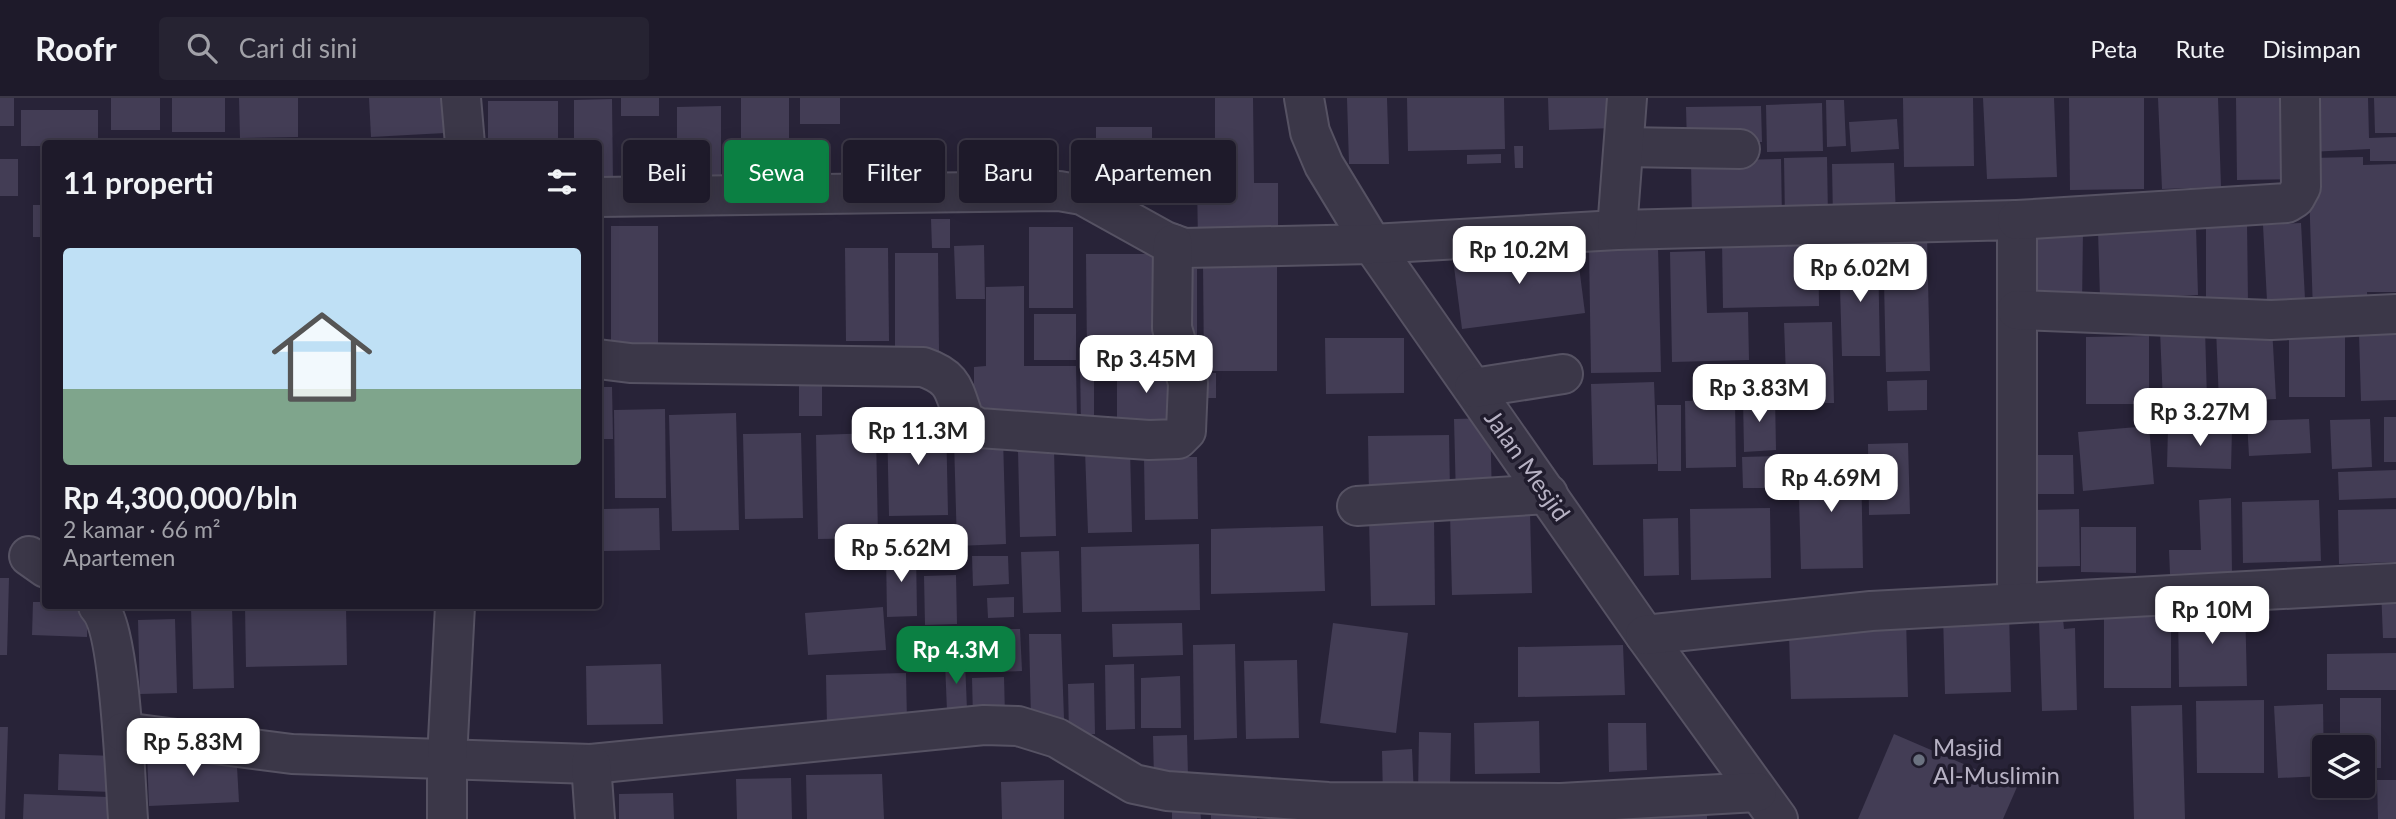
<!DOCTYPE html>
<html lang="id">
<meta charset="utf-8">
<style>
:root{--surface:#1e1a2a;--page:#262332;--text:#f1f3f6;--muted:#a1a1a8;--line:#3c3847;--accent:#0b8043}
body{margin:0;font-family:Lato,sans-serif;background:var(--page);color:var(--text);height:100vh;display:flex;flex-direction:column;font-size:26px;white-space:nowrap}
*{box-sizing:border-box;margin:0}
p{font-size:23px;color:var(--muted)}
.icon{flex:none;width:38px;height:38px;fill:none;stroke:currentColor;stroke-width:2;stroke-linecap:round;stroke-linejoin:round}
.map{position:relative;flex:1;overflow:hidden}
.panel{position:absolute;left:42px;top:42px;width:560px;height:469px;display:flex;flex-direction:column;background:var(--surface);border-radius:7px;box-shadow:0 4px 18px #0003,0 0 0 2px var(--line)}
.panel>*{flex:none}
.hud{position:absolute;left:623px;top:42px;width:665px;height:63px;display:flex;gap:14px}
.buttons{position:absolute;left:2312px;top:637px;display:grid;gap:14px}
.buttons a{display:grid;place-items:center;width:63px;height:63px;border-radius:7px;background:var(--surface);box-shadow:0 4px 18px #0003,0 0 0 2px var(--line);font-size:35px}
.price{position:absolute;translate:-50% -60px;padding:0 16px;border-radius:14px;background:#fff;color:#222;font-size:23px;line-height:46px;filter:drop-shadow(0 2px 4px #0008)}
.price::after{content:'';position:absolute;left:50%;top:42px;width:21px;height:16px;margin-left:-10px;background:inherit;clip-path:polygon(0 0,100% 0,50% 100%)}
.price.current{background:var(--accent);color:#fff}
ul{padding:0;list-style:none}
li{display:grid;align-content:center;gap:14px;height:371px;padding:0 21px}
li+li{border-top:2px solid var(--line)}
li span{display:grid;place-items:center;height:217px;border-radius:7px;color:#555}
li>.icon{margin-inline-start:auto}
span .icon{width:126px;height:126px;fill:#fffc;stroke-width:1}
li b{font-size:30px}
h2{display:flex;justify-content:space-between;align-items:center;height:84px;padding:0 21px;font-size:30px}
.pill{padding:0 24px;border-radius:7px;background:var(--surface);box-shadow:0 4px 18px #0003,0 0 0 2px var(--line);font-size:24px;line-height:63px}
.pill.current{background:var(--accent);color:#fff}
header{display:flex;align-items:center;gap:42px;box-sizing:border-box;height:98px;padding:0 35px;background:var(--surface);border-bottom:2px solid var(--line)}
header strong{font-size:33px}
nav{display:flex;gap:38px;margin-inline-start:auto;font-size:24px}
.search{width:490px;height:63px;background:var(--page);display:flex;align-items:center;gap:18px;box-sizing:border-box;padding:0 24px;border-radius:7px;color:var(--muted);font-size:26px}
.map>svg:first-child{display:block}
.building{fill:#433d55}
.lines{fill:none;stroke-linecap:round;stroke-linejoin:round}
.minor-casing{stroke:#565263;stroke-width:42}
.minor{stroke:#3b3748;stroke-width:38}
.worship-dot{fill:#6b7280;stroke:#201c2d;stroke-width:2.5}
.labels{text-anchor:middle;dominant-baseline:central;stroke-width:7;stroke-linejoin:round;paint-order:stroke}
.street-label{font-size:24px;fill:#b7b2c4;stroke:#201c2d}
.poi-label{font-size:24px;fill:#b7b2c4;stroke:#201c2d;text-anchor:start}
</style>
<header>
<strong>Roofr</strong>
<div class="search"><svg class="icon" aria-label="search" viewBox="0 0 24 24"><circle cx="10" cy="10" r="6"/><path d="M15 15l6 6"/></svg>Cari di sini</div>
<nav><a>Peta</a><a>Rute</a><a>Disimpan</a></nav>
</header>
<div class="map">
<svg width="2396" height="721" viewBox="0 0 2396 721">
<rect width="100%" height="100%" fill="#282338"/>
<!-- building -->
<g class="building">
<rect x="0" y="0" width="14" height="28"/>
<rect x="111" y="0" width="49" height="32"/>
<rect x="172" y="0" width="53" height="34"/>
<path d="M239,0H298V39L240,40Z"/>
<path d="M369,0H443L445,35L371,39Z"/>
<rect x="621" y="0" width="38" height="18"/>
<rect x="741" y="0" width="48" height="51"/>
<rect x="800" y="0" width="40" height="26"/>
<path d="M1215,0H1253L1254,85H1278V144H1198L1197,85H1215Z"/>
<path d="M1347,0H1387L1389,66H1349Z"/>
<path d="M1407,0H1504L1505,51L1408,53Z"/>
<path d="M1548,0H1615L1616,30L1549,32Z"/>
<path d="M1903,0H1973L1974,68L1904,69Z"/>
<path d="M1983,0H2054L2057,79L1987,81Z"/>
<path d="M2069,0H2144V91L2070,92Z"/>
<path d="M2158,0H2218L2221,89L2162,91Z"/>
<path d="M2236,0H2294L2296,81L2237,82Z"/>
<path d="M2307,0H2368L2369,40L2396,39V63H2370V51L2309,54Z"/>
<path d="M2374,0H2396V35H2375Z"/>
<path d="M612,1L613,85L598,84V46H574V2Z"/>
<path d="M1826,2H1844L1846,48L1827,49Z"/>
<rect x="488" y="3" width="70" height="43"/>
<path d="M1822,5L1823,53L1767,54L1766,7Z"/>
<path d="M721,8V92H677V9Z"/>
<path d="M1761,8L1762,44L1687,46L1686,9Z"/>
<path d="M21,12H98V46H46V48H21Z"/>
<path d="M1897,21L1899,51L1851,54L1849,24Z"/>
<rect x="1096" y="29" width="56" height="63"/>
<path d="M1514,48H1523V70H1515Z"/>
<path d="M1501,56V65L1467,66V57Z"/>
<path d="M1827,59L1828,120L1785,121L1784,60Z"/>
<path d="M2363,59V67L2396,66V194H2367L2368,212L2313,214L2308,60Z"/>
<rect x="0" y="61" width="18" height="37"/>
<path d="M1781,61L1782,121L1692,123L1691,63Z"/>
<path d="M1894,65L1896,120L1833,121L1832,66Z"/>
<rect x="33" y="107" width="13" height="32"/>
<path d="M931,121H950V150H932Z"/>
<path d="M2206,123H2247L2248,206H2206Z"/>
<path d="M2301,125L2305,201L2267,203L2263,127Z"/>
<rect x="611" y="128" width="47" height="119"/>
<rect x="1029" y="129" width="44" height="81"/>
<path d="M2196,129L2198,197L2100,200L2098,132Z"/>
<path d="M2018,131L2083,132L2082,208L2018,206Z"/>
<path d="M1883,137H1927L1930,273L1886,274Z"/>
<path d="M1818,140L1819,208L1723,210L1722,142Z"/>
<path d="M1576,145L1585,215L1462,231L1453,161Z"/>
<path d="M984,147L985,201H956L954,148Z"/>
<path d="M1658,149L1661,274L1591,275L1589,150Z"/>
<path d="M845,150H888L889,243H846Z"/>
<path d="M1705,153L1707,215L1748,214L1749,262L1672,264L1670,154Z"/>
<path d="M1878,154L1880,258H1842L1839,155Z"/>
<path d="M895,155H938L939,254L895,255Z"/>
<path d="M1086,156H1164L1165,257H1087Z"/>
<path d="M1203,163H1277V273H1204Z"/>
<path d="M1182,171H1197V262L1183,263Z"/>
<path d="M1024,188V268H1076L1077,322H974V269L986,268V189Z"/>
<rect x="1034" y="216" width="42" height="46"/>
<path d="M1832,224L1834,305H1787L1784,225Z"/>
<path d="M2272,229L2276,301L2219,304L2216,231Z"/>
<path d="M2205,230L2207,303L2163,305L2160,232Z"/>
<rect x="2289" y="230" width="56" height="69"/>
<path d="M2396,234V302L2361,303L2359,235Z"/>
<path d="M2149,238V306H2086V239Z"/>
<path d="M1325,240H1404V295L1326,296Z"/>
<path d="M1094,264V328L1081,329L1080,265Z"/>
<path d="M1174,264L1175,328L1117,329V265Z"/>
<rect x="1195" y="275" width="21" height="25"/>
<rect x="799" y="281" width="23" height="37"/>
<path d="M1927,282V312L1888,313L1887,283Z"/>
<path d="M1654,284L1657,366L1593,367L1591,286Z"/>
<path d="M598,289H612L613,341H598Z"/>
<path d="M1775,298L1776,352L1744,354L1743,299Z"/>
<path d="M1735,302L1736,369L1686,370L1685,303Z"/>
<path d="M1657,307H1681V373H1658Z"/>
<path d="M665,311L666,400H615L614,312Z"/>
<path d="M736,315L739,432L672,433L669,317Z"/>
<rect x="2384" y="319" width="12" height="45"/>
<path d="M946,320L948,417L889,418L887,322Z"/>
<path d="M1490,320L1492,399L1456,400L1454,321Z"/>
<path d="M2309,321L2311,355L2249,358L2247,323Z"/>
<path d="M2370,321L2372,369L2332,371L2330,322Z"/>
<path d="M2149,328L2154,386L2083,393L2078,334Z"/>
<path d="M2168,330L2232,331L2231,371L2167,369Z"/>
<path d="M801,335L803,420L745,421L743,336Z"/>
<path d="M876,335L878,440L818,441L816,337Z"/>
<path d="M1449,337L1450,394L1369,397L1368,338Z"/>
<path d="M1003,340L1006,446L957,448L954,342Z"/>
<path d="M1908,345L1910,416L1869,417L1868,346Z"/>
<path d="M1054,351L1056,438L1020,439L1018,352Z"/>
<path d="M1130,351L1132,434L1088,435L1085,352Z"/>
<path d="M2030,357H2073L2074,396H2030Z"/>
<path d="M1782,358V390H1743L1742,359Z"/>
<path d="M1144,359H1197L1198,421L1145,422Z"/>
<path d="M1861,362L1863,470L1801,471L1798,363Z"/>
<path d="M2396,372V400L2339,402L2338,374Z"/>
<path d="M2231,400L2232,475L2170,476L2169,452H2201L2199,402Z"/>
<path d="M2319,402L2321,463L2243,465L2242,404Z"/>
<path d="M659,410L660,452L604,453L603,411Z"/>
<path d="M1770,410L1771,480L1691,482L1690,411Z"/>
<path d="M2079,411L2080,468L2032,469L2031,412Z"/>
<path d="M2396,411V464L2339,466L2338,412Z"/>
<path d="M1530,414L1532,495L1452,497L1450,415Z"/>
<path d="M1434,418L1435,507L1371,508L1369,419Z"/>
<path d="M1678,420L1679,477L1644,478L1643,421Z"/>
<path d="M1323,428L1325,493L1211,496V431Z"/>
<path d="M2081,429H2136V475L2081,474Z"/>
<path d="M1199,446L1200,512L1082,514L1081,449Z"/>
<path d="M886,453H916L917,518L887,519Z"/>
<path d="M1059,453L1061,514L1023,515L1021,454Z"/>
<path d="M972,458H1008L1009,486L973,488Z"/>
<path d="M956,477L957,526L925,527L924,478Z"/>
<path d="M0,480H9L7,557H0Z"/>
<path d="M2396,489V540H2383L2381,490Z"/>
<path d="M1014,499V519L988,520L987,500Z"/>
<path d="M33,504H46V508H88L87,539L32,537Z"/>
<path d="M2245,506L2247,588L2179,589L2178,507Z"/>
<path d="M2171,507V590H2104V508Z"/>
<path d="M191,508H232L234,590L193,591Z"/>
<path d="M245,508H346L347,567L246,569Z"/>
<path d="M883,509L886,552L808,557L805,515Z"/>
<path d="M2009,513L2011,594L1945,596L1943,515Z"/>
<path d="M1906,519L1908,599L1791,601L1789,536L1853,535L1852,520Z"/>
<path d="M175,521L177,595L140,596L138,522Z"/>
<path d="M2063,521L2064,531L2075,530L2077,612L2042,613L2039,522Z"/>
<path d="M1182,525L1183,557L1113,559L1112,526Z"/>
<path d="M1333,525L1408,535L1396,635L1320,625Z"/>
<path d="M989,531H1020L1022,573L990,574Z"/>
<path d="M1029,536H1061L1064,621H1031Z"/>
<path d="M1235,546L1237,640L1194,642L1193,547Z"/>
<path d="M1623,547L1625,597L1518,599V549Z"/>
<path d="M2396,555V592H2327V556Z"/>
<path d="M1297,562L1299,640L1246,641L1244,563Z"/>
<path d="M965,563L967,612L947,613L945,564Z"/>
<path d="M661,566L663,626L587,627L586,568Z"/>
<path d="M1134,566L1135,631L1106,632L1105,567Z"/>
<path d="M906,575L907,625L827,627L826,577Z"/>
<path d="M1180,578L1181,630H1141V580Z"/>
<path d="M1004,579L1005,618L973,620L972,580Z"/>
<path d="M1094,585L1095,636L1069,637L1068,586Z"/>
<path d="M2340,600H2381V670H2362V649H2340Z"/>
<path d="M2264,602V675H2197L2196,603Z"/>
<path d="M2323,606L2324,678L2278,680L2274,608Z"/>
<path d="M2182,607L2185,721H2134L2131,608Z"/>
<path d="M1539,623L1540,675L1475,676L1474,625Z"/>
<path d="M1608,625H1646L1647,672L1609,674Z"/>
<path d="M0,629H8L5,721H0Z"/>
<path d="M1419,634L1451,635L1450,689L1418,698Z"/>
<path d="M1894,636L2017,689L2003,721H1858Z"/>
<path d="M1187,637L1188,679L1154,681L1153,638Z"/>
<path d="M236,651L239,704L149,708L147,655Z"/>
<path d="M1412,651L1414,699L1383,700L1382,653Z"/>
<path d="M59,656L114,658L112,694L58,692Z"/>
<path d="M882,676L884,721H807L806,677Z"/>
<path d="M791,680L792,721H737L736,681Z"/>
<path d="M1064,682V721H1002L1001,684Z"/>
<path d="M2377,682H2396V721H2378Z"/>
<path d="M673,695L674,721H619V696Z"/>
<path d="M24,696L108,699V721H23Z"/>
<path d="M1707,708V721H1586Z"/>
<path d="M1200,710L1201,721H1172V711Z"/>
<path d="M1257,715V721H1211V716Z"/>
</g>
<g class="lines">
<defs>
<g id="minor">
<path d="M461,0L465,46"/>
<path d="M1304,0L1310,34L1324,67L1372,146L1645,537L1778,721"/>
<path d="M1624,49L1740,51"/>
<path d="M598,99L1059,93L1082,97L1165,143L1184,150L1372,146L1617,132L2017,122V505"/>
<path d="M2017,122L2287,105L2295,100L2301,89L2300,0"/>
<path d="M1617,132L1627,0"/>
<path d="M2017,212L2271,222L2396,216"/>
<path d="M598,261L630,265L923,269C956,280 953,293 965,323L979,330L1149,342L1178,341L1186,333L1188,285L1172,230L1173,146"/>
<path d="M1474,290L1563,276"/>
<path d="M1357,408L1548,396"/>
<path d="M29,458L46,470"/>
<path d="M98,508C121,532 125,682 128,721"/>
<path d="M1645,537L1871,513L2396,485"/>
<path d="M123,634L292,656L591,666L984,627L1018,628L1057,640L1134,686L1167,693L1328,704L1561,705L1757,694"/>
<path d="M591,666L595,721"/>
<path d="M447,721V660L455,508"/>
</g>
</defs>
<!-- minor casing -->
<use href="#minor" class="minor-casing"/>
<!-- minor -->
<use href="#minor" class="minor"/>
</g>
<!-- markers -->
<circle class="worship-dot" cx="1919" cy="662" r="7"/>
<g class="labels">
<!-- street labels -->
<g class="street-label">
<text transform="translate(1528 367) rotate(55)">Jalan Mesjid</text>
</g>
<!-- poi labels -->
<g class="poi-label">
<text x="1933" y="648">Masjid<tspan x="1933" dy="28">Al-Muslimin</tspan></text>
</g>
</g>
</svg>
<div class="buttons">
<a><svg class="icon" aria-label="layers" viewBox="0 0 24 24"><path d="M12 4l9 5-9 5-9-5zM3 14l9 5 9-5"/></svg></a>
</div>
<b class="price" style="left:1519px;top:188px">Rp 10.2M</b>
<b class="price" style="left:1860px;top:206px">Rp 6.02M</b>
<b class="price" style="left:1146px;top:297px">Rp 3.45M</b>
<b class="price" style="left:1759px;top:326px">Rp 3.83M</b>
<b class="price" style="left:2200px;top:350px">Rp 3.27M</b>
<b class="price" style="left:918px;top:369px">Rp 11.3M</b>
<b class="price" style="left:1831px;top:416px">Rp 4.69M</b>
<b class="price" style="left:901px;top:486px">Rp 5.62M</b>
<b class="price" style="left:2212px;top:548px">Rp 10M</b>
<b class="price current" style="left:956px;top:588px">Rp 4.3M</b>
<b class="price" style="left:193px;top:680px">Rp 5.83M</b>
<div class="hud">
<a class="pill">Beli</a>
<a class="pill current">Sewa</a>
<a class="pill">Filter</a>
<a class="pill">Baru</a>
<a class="pill">Apartemen</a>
</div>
<section class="panel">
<h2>11 properti<svg class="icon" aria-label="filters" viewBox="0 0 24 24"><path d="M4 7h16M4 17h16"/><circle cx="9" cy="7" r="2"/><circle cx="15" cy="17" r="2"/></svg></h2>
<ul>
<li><span style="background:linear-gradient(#bfe0f5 65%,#7fa58c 0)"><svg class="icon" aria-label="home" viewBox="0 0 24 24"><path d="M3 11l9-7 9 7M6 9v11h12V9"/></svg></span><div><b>Rp 4,300,000/bln</b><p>2 kamar · 66 m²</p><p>Apartemen</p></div></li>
</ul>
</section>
</div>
